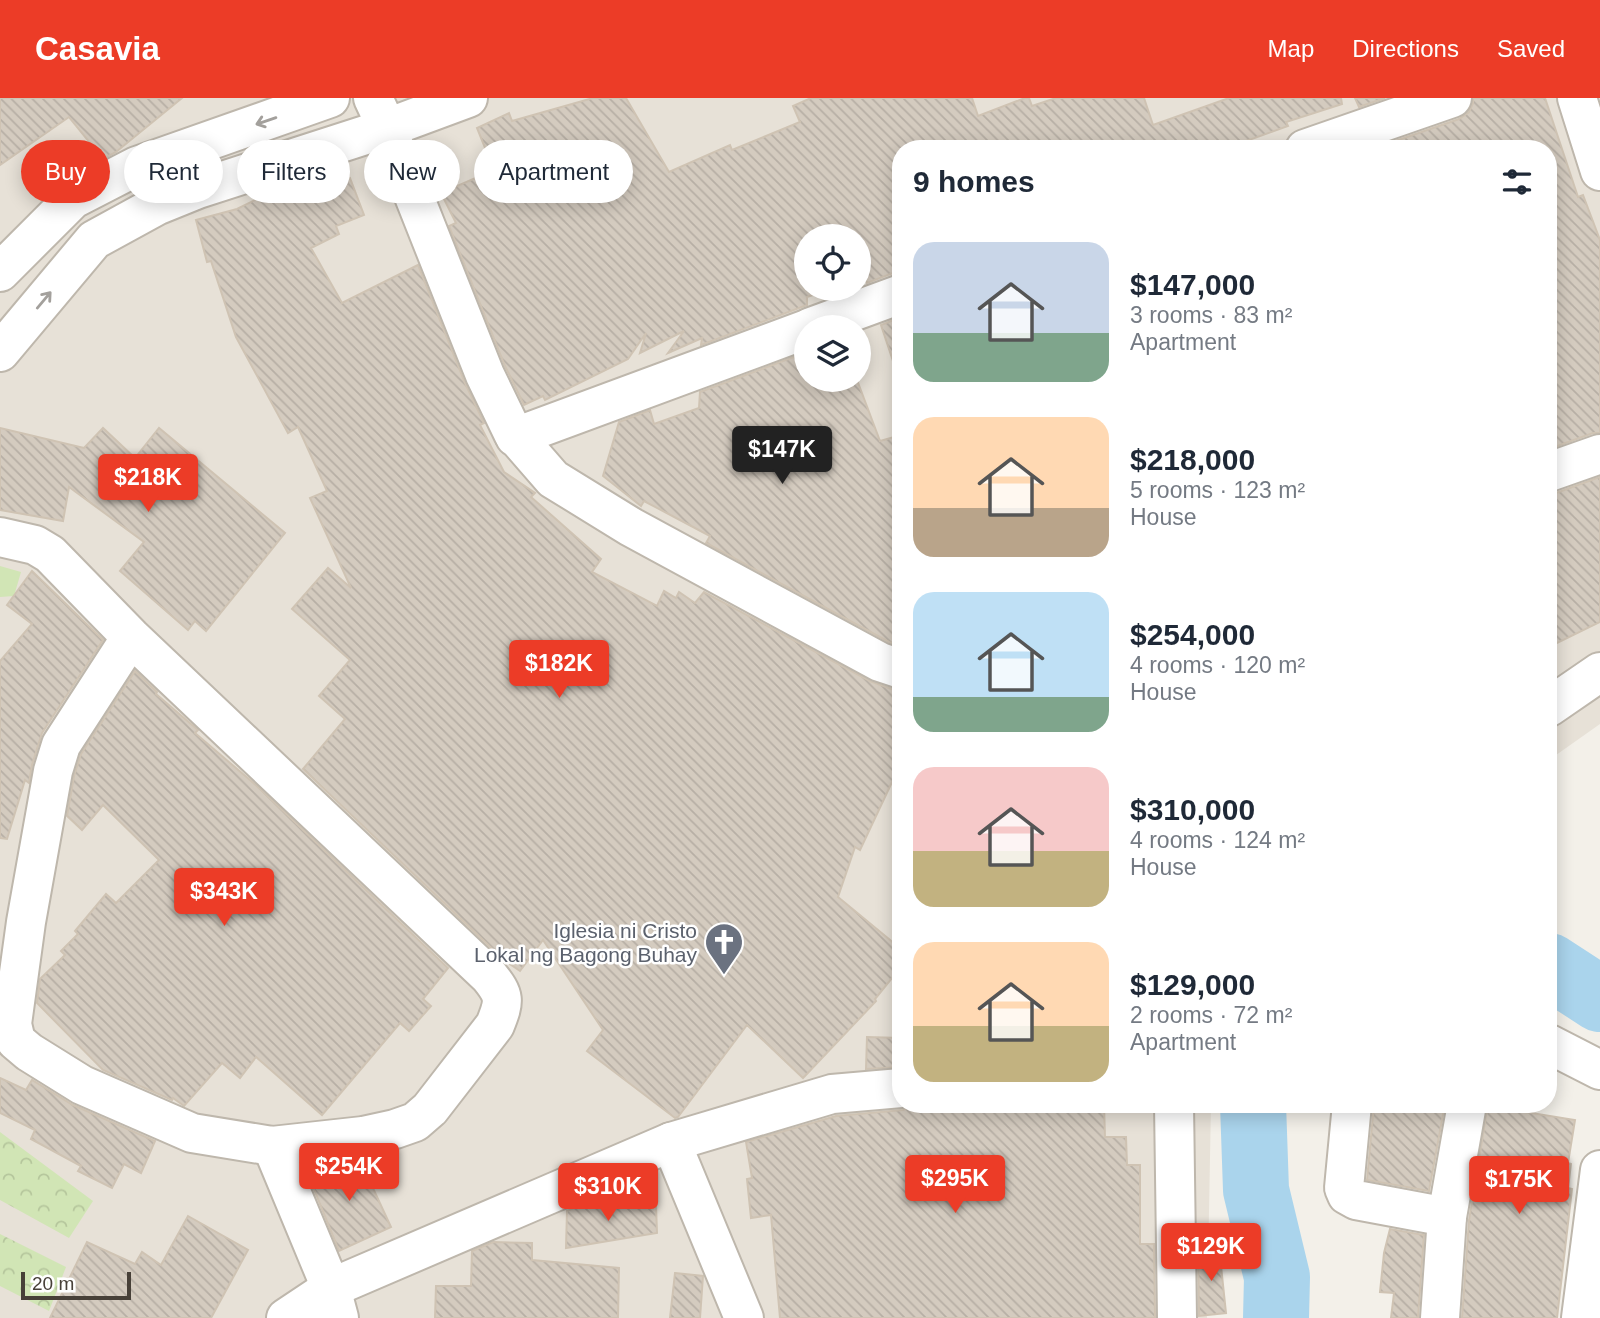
<!DOCTYPE html>
<meta charset="utf-8">
<style>
:root{--surface:#fff;--page:#f6f6f7;--text:#1f2937;--muted:#747a83;--accent:#ec3c27}
body{margin:0;font-family:Helvetica,sans-serif;background:var(--page);color:var(--text);height:100vh;display:flex;flex-direction:column;font-size:26px;white-space:nowrap}
*{box-sizing:border-box;margin:0}
p{font-size:23px;color:var(--muted)}
.icon{flex:none;width:38px;height:38px;fill:none;stroke:currentColor;stroke-width:2;stroke-linecap:round;stroke-linejoin:round}
.map{position:relative;flex:1;overflow:hidden}
.panel{position:absolute;left:892px;top:42px;width:665px;height:973px;display:flex;flex-direction:column;background:var(--surface);border-radius:28px;box-shadow:0 4px 18px #0003}
.panel>*{flex:none}
.banner{position:absolute;left:21px;top:42px;width:665px;height:63px;display:flex;gap:14px}
.buttons{position:absolute;left:794px;top:126px;display:grid;gap:14px}
.buttons a{display:grid;place-items:center;width:77px;height:77px;border-radius:50%;background:var(--surface);box-shadow:0 4px 18px #0003;font-size:35px}
.scale{position:absolute;left:21px;bottom:18px;width:110px;box-sizing:border-box;padding-left:7px;border:4px solid #474038;border-top:0;font-size:19px;line-height:24px;white-space:nowrap;color:#474038;-webkit-text-stroke:5px #fff;paint-order:stroke}
.price{position:absolute;translate:-50% -60px;padding:0 16px;border-radius:7px;background:var(--accent);color:#fff;font-size:23px;line-height:46px;filter:drop-shadow(0 2px 4px #0008)}
.price::after{content:'';position:absolute;left:50%;top:42px;width:21px;height:16px;margin-left:-10px;background:inherit;clip-path:polygon(0 0,100% 0,50% 100%)}
.price.on{background:#222;color:#fff}
ul{padding:0;list-style:none}
li{display:flex;align-items:center;gap:21px;height:175px;padding:0 21px}
li span{display:grid;place-items:center;flex:none;width:196px;height:140px;border-radius:21px;color:#555}
li>.icon{margin-inline-start:auto}
span .icon{width:84px;height:84px;fill:#fffc;stroke-width:1}
li b{font-size:30px}
h2{display:flex;justify-content:space-between;align-items:center;height:84px;padding:0 21px;font-size:30px}
.pill{padding:0 24px;border-radius:32px;background:var(--surface);box-shadow:0 4px 18px #0003;font-size:24px;line-height:63px}
.pill.on{background:var(--accent);color:#fff}
header{display:flex;align-items:center;gap:42px;box-sizing:border-box;height:98px;padding:0 35px;background:var(--accent);color:#fff}
header strong{font-size:33px}
nav{display:flex;gap:38px;margin-inline-start:auto;font-size:24px}
.map>svg:first-child{display:block}
.residential{fill:#e7e1d7;fill-rule:evenodd}
.grass{fill:#d1e5b5}
.forest{fill:url(#forest-crowns)}
.lines{fill:none;stroke-linecap:round;stroke-linejoin:round}
.river{stroke:#aad4ec;stroke-width:66}
.building{fill:url(#building-back-hatch);stroke:#cfc3b3;stroke-width:2}
.minor-casing{stroke:#beb7ac;stroke-width:42}
.minor{stroke:#fff;stroke-width:38}
.oneway{stroke:#a3a09c}
.labels{text-anchor:middle;dominant-baseline:central;stroke-width:5;stroke-linejoin:round;paint-order:stroke}
.worship-label{font-size:21px;fill:#5b616d;stroke:#fff;text-anchor:end}
</style>
<header>
<strong>Casavia</strong>
<nav><a>Map</a><a>Directions</a><a>Saved</a></nav>
</header>
<div class="map">
<svg width="1600" height="1220" viewBox="0 0 1600 1220">
<defs>
<pattern id="forest-crowns" width="20" height="18" patternUnits="userSpaceOnUse" patternTransform="scale(1.75)"><rect width="20" height="18" fill="#d1e5b5"/><path d="M2 6a3 3 0 1 1 6 0M12 15a3 3 0 1 1 6 0" fill="none" stroke="#b5c69c"/></pattern>
<pattern id="building-back-hatch" width="6" height="6" patternUnits="userSpaceOnUse" patternTransform="scale(1.75)"><rect width="6" height="6" fill="#d4cbbf"/><path d="M-1 5l2 2M0 0l6 6M5-1l2 2" fill="none" stroke="#b7afa5"/></pattern>
</defs>
<rect width="100%" height="100%" fill="#f3f0e9"/>
<!-- residential -->
<path class="residential" d="M0,0H1600V626L1549,662V51H901V1006H1211L1207,1220H0ZM807,138H859V191H807ZM807,229H859V282H807Z"/>
<!-- grass -->
<path class="grass" d="M0,468L21,474L14,498L0,499Z"/>
<!-- forest -->
<g class="forest">
<path d="M0,1034L93,1103L69,1140L0,1102Z"/>
<path d="M0,1136L66,1169L49,1213L0,1188Z"/>
</g>
<g class="lines">
<!-- river -->
<g class="river">
<path d="M1549,868L1600,901"/>
<path d="M1253,1006L1256,1092L1277,1179L1276,1220"/>
</g>
</g>
<!-- building -->
<g class="building">
<path d="M0,0H182L116,54L103,61L69,19L0,67Z"/>
<path d="M593,0H626L669,74L730,47L732,52L800,24L793,8L811,0H972L978,18L1025,0H1029L1032,8L1056,0H1144L1153,27L1229,0H1341L1342,6L1286,24L1288,28L1224,51H901V175H893L867,185L865,179L859,181V138H807V191H831L807,199V207L701,247L702,240L668,255L684,233L640,255L646,235L628,261L545,302L543,298L524,307L505,268L449,128L456,125L441,95L494,72L477,30L509,15L512,23Z"/>
<path d="M1355,0H1385L1359,9Z"/>
<path d="M1473,0H1545L1578,99L1583,97L1600,142V335H1593L1549,351V51L1375,50L1459,21L1469,14L1473,5Z"/>
<path d="M314,78L320,91L350,80L364,117L336,128L339,136L311,150L342,205L418,167L465,285L484,325L480,327L504,374L535,395L531,399L601,461L592,474L657,508L664,493L676,500L679,494L695,505L704,494L870,583L894,592H901V597L893,598L901,628V665L860,752L855,749L838,799L901,851V869L875,901L876,903L803,980L747,927L678,1019L675,1020L587,953L603,932L543,842L520,873L504,862L303,671L345,621L319,598L350,562L292,511L328,470L351,490L310,400L327,393L298,329L288,335L236,239L211,163L207,164L196,122L237,111L279,90L281,94Z"/>
<path d="M901,219V271L896,272L881,227Z"/>
<path d="M807,254V282H857L880,343L901,337V548L889,544L706,445L710,438L678,421L644,403L641,408L603,378L619,324L650,312L654,326L699,310L700,294Z"/>
<path d="M0,330L84,350L103,330L135,360L159,330L285,435L206,533L195,523L188,532L120,473L144,444L69,389L63,423L0,412Z"/>
<path d="M1600,379V524L1549,549V395H1556Z"/>
<path d="M32,473L103,542L42,635L32,667L29,685L25,682L7,741L0,740V563L32,526L7,507Z"/>
<path d="M135,573L157,594L156,596L198,632L195,635L257,688L448,870L423,901L431,908L409,933L400,925L322,1017L256,959L240,980L222,965L184,1008L173,1000L172,1002L103,972L37,905L40,881L65,857L61,853L78,836L75,833L106,796L116,805L159,762L103,707L82,732L67,718L74,678L81,656Z"/>
<path d="M867,939L901,940V969L866,971Z"/>
<path d="M0,980L26,992L32,982L73,1007L155,1043L141,1075L124,1066L112,1090L78,1073L81,1068L31,1041L35,1032L0,1015Z"/>
<path d="M915,1006H1104L1105,1039H1126L1127,1067H1140V1146H1154L1155,1220H780L771,1117L751,1120L747,1081L752,1080L746,1044L836,1018L903,1012Z"/>
<path d="M1374,1006H1445L1429,1093L1367,1082Z"/>
<path d="M1488,1006H1521L1519,1013L1575,1022L1568,1065L1571,1066L1568,1090L1572,1091L1557,1220H1462L1469,1122Z"/>
<path d="M359,1060L391,1129L339,1153L309,1079L347,1062Z"/>
<path d="M592,1102H598V1108L656,1107L657,1135L566,1150L567,1113Z"/>
<path d="M188,1118L248,1152L211,1220H50L87,1144L135,1166L142,1154L161,1167Z"/>
<path d="M1390,1131L1424,1137L1418,1220H1391L1394,1195L1380,1194L1384,1155Z"/>
<path d="M493,1144L532,1145V1162L619,1170L618,1220H435L436,1188H471L472,1153Z"/>
<path d="M1219,1149L1226,1215L1199,1218L1198,1151Z"/>
<path d="M675,1175L703,1178L700,1220H670Z"/>
</g>
<g class="lines">
<defs>
<g id="minor">
<path d="M373,0L387,30L485,277L513,335L553,381L631,429L880,564L901,571"/>
<path d="M1577,0L1600,73"/>
<path d="M1305,51L1452,0"/>
<path d="M0,174L73,101L137,68L330,0"/>
<path d="M811,229L901,196"/>
<path d="M0,254L94,142L156,108L198,91L387,30L468,0"/>
<path d="M515,339L807,231"/>
<path d="M1549,374L1600,356"/>
<path d="M0,439L35,447L50,456L131,539L489,878C505,898 505,902 495,927L430,1011L415,1024L395,1031L363,1038L272,1048L192,1035L82,987L29,954L16,943L12,926L26,824L53,673L61,647L131,539"/>
<path d="M1549,609L1600,574"/>
<path d="M1549,946L1600,972"/>
<path d="M1174,1006L1177,1220"/>
<path d="M1352,1006L1344,1090L1347,1097L1356,1102L1447,1119"/>
<path d="M671,1044L744,1220"/>
<path d="M272,1048L331,1190L339,1220"/>
<path d="M286,1220L331,1190L671,1044L832,996L901,990"/>
<path d="M1440,1220L1447,1119L1467,1006"/>
<path d="M1581,1220L1600,1072"/>
</g>
</defs>
<!-- minor casing -->
<use href="#minor" class="minor-casing"/>
<!-- minor -->
<use href="#minor" class="minor"/>
</g>
<!-- one-way arrows -->
<defs><path id="oneway-shaft" d="M-6 0H5M1.5-3L5.5 0L1.5 3" fill="none" stroke-width="1.6" stroke-linecap="round" stroke-linejoin="round" transform="scale(1.75)"/></defs>
<g class="oneway">
<use href="#oneway-shaft" transform="translate(266 23) rotate(161)"/>
<use href="#oneway-shaft" transform="translate(44 202) rotate(-50)"/>
</g>
<!-- icons -->
<defs>
<symbol id="church-pin" viewBox="-11 -11 22 30"><path d="M0 17L-7.5 6A9.5 9.5 0 1 1 7.5 6Z" fill="#6b7280" stroke="#fff"/><path d="M-1.2-6h2.4v3.5h3.3v2.4h-3.3V6h-2.4V-.1h-3.3v-2.4h3.3Z" fill="#fff"/></symbol>
</defs>
<g fill-rule="evenodd">
<use href="#church-pin" x="702" y="822" width="44" height="60"/>
</g>
<g class="labels">
<!-- worship labels -->
<g class="worship-label">
<text x="697" y="832">Iglesia ni Cristo<tspan x="697" dy="24">Lokal ng Bagong Buhay</tspan></text>
</g>
</g>
</svg>
<div class="buttons">
<a><svg class="icon" aria-label="locate" viewBox="0 0 24 24"><circle cx="12" cy="12" r="6"/><path d="M12 2v4M12 18v4M2 12h4M18 12h4"/></svg></a>
<a><svg class="icon" aria-label="layers" viewBox="0 0 24 24"><path d="M12 4l9 5-9 5-9-5zM3 14l9 5 9-5"/></svg></a>
</div>
<div class="scale">20 m</div>
<b class="price on" style="left:782px;top:388px">$147K</b>
<b class="price" style="left:148px;top:416px">$218K</b>
<b class="price" style="left:559px;top:602px">$182K</b>
<b class="price" style="left:224px;top:830px">$343K</b>
<b class="price" style="left:349px;top:1105px">$254K</b>
<b class="price" style="left:955px;top:1117px">$295K</b>
<b class="price" style="left:1519px;top:1118px">$175K</b>
<b class="price" style="left:608px;top:1125px">$310K</b>
<b class="price" style="left:1211px;top:1185px">$129K</b>
<div class="banner">
<a class="pill on">Buy</a>
<a class="pill">Rent</a>
<a class="pill">Filters</a>
<a class="pill">New</a>
<a class="pill">Apartment</a>
</div>
<section class="panel">
<h2>9 homes<svg class="icon" aria-label="filters" viewBox="0 0 24 24"><path d="M4 7h16M4 17h16"/><circle cx="9" cy="7" r="2"/><circle cx="15" cy="17" r="2"/></svg></h2>
<ul>
<li><span style="background:linear-gradient(#c9d6e8 65%,#7fa58c 0)"><svg class="icon" aria-label="home" viewBox="0 0 24 24"><path d="M3 11l9-7 9 7M6 9v11h12V9"/></svg></span><div><b>$147,000</b><p>3 rooms · 83 m²</p><p>Apartment</p></div></li>
<li><span style="background:linear-gradient(#ffd9b3 65%,#b9a48a 0)"><svg class="icon" aria-label="home" viewBox="0 0 24 24"><path d="M3 11l9-7 9 7M6 9v11h12V9"/></svg></span><div><b>$218,000</b><p>5 rooms · 123 m²</p><p>House</p></div></li>
<li><span style="background:linear-gradient(#bfe0f5 75%,#7fa58c 0)"><svg class="icon" aria-label="home" viewBox="0 0 24 24"><path d="M3 11l9-7 9 7M6 9v11h12V9"/></svg></span><div><b>$254,000</b><p>4 rooms · 120 m²</p><p>House</p></div></li>
<li><span style="background:linear-gradient(#f6c9c9 60%,#c2b280 0)"><svg class="icon" aria-label="home" viewBox="0 0 24 24"><path d="M3 11l9-7 9 7M6 9v11h12V9"/></svg></span><div><b>$310,000</b><p>4 rooms · 124 m²</p><p>House</p></div></li>
<li><span style="background:linear-gradient(#ffd9b3 60%,#c2b280 0)"><svg class="icon" aria-label="home" viewBox="0 0 24 24"><path d="M3 11l9-7 9 7M6 9v11h12V9"/></svg></span><div><b>$129,000</b><p>2 rooms · 72 m²</p><p>Apartment</p></div></li>
</ul>
</section>
</div>
